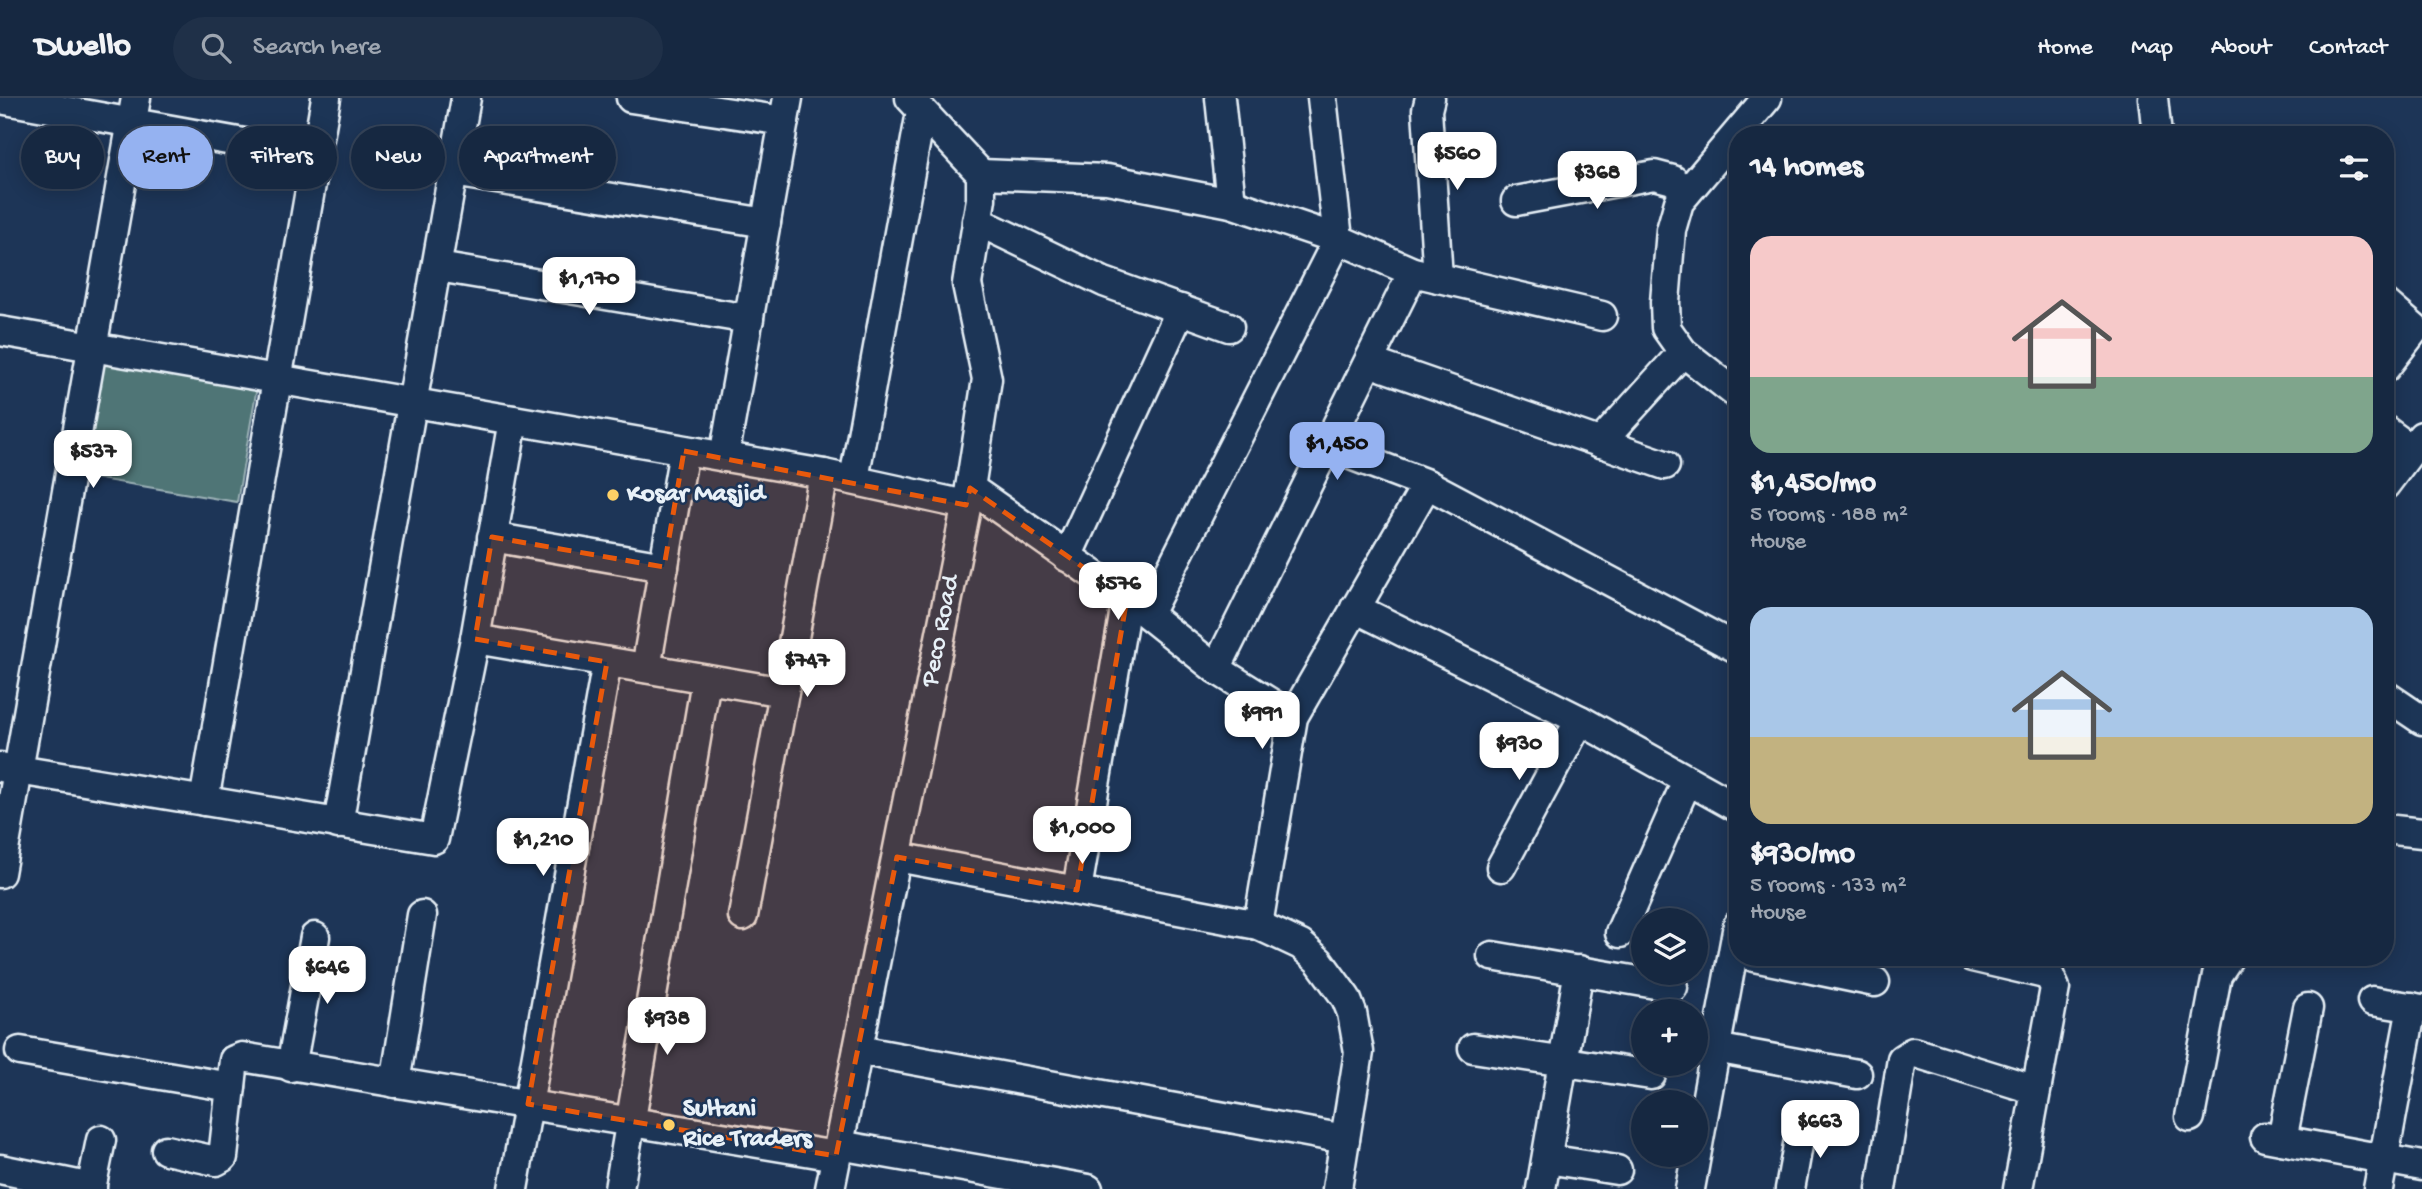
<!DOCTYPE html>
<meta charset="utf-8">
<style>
:root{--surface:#162841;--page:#1f3048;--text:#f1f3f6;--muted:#9ea6b1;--line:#35445a;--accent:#95b2f1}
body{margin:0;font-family:"Gochi Hand",sans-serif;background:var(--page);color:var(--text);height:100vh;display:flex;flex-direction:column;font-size:26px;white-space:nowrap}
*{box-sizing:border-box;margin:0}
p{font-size:23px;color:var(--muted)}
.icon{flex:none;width:38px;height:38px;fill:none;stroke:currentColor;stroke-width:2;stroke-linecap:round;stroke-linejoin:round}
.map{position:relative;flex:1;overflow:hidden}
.side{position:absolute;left:1729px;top:28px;width:665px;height:840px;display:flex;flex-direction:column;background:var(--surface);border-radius:28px;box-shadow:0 4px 18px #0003,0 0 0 2px var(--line)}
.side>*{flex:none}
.guide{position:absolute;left:21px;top:28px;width:665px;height:63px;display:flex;gap:14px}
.controls{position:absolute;left:1631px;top:810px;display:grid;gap:14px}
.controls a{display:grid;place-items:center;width:77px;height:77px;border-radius:50%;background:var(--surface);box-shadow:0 4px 18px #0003,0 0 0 2px var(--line);font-size:35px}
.price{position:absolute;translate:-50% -60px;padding:0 16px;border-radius:14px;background:#fff;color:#222;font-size:23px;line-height:46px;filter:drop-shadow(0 2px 4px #0008)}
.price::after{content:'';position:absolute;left:50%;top:42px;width:21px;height:16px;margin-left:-10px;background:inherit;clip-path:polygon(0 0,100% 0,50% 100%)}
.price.current{background:var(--accent);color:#111}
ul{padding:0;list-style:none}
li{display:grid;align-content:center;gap:14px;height:371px;padding:0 21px}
li span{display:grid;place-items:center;height:217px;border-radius:21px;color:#555}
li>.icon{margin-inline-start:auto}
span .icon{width:126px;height:126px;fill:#fffc;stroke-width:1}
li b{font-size:30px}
h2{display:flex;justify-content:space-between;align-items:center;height:84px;padding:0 21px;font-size:30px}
.tag{padding:0 24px;border-radius:32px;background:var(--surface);box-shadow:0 4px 18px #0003,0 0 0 2px var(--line);font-size:24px;line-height:63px}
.tag.current{background:var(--accent);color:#111}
header{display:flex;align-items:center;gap:42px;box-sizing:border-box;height:98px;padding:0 35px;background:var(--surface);border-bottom:2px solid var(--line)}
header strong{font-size:33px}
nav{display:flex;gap:38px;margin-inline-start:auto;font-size:24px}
.search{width:490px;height:63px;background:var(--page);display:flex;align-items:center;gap:18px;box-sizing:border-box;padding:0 24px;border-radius:38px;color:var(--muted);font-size:26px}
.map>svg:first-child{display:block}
.green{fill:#507476;stroke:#9cb2b7;stroke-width:2}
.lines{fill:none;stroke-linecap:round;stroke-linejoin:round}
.minor-casing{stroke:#e8f1f8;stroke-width:33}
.minor{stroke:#1d3557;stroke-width:28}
.marked{fill:#e8590c;fill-opacity:0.2;stroke:#e8590c;stroke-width:5;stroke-dasharray:14 9;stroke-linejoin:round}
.poi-dot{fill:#ffd166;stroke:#1d3557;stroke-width:2.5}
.labels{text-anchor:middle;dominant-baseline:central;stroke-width:5;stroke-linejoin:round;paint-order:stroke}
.poi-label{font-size:26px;font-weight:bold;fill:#e8f1f8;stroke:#1d3557;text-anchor:start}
.street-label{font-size:26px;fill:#e8f1f8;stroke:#1d3557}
</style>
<header>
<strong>Dwello</strong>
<div class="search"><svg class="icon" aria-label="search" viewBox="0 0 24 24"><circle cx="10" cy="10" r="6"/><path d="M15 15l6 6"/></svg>Search here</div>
<nav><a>Home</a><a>Map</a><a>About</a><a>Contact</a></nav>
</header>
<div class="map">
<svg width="2422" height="1091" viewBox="0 0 2422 1091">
<rect width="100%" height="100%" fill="#1d3557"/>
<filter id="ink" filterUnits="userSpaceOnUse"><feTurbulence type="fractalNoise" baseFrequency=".0143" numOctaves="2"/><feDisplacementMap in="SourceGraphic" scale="14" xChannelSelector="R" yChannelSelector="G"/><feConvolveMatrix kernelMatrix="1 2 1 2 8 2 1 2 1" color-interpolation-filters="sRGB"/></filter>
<g filter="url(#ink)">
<!-- green -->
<path class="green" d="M101,263L257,289L237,404L82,378Z"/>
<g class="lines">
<defs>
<g id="minor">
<path d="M631,0L784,23"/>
<path d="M1220,0L1231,105"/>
<path d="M1430,0L1427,12L1438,180"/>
<path d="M2153,0L2157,37"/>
<path d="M0,1L316,58"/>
<path d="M453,74L766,125"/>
<path d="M981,76L1107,81L1231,105L1338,141L1413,174L1602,218"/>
<path d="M1516,103L1654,77L1673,82L1687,94"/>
<path d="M977,123L1104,184L1229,229"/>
<path d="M438,169L749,221"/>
<path d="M2385,205L2415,231L2385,270"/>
<path d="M0,233L824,376L966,407"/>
<path d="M1369,264L1665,367"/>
<path d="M1738,297L1683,254L1666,230L1665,204L1671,132L1679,104L1767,0"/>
<path d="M2385,332L2412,352"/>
<path d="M1600,345L1683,254"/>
<path d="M1327,348L1427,386L1738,551"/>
<path d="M724,359L788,0"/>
<path d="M854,381L921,14"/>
<path d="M2385,387L2422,338"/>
<path d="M970,390L1127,500L1216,571L1293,619"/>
<path d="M492,439L664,469"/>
<path d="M1067,459L1181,211"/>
<path d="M1355,510L1580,622L1738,710"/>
<path d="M1148,516L1338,141L1322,0"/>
<path d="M475,541L784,594"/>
<path d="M646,570L684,353"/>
<path d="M1216,571L1413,174"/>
<path d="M2385,597L2422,622"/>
<path d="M0,669L434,741L475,541L513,322"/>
<path d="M204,703L326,0"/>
<path d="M338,726L466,0"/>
<path d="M2385,731L2422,735"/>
<path d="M897,759L1258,827L1301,847L1319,863L1346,900L1352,915L1359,954L1337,1091"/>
<path d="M1501,769L1580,622"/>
<path d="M0,775L136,0"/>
<path d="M1077,792L1127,500"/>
<path d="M743,818L824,376"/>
<path d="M1258,827L1293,619L1427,386"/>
<path d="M1620,835L1687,683"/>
<path d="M1492,858L1673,889"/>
<path d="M1754,859L1875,884"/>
<path d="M1972,859L2049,877"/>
<path d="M2372,903L2422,911"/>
<path d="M1473,950L1651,977"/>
<path d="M1715,950L1857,976"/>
<path d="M858,952L1345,1041"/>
<path d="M20,953L231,989"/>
<path d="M291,969L315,839"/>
<path d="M395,985L422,817"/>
<path d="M2190,1019L2217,877L2229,859"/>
<path d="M2265,1039L2422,1068"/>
<path d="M2282,1042L2308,910"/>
<path d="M839,1047L1088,1091"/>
<path d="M166,1052L216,1063L223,1059L234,962L242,959L836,1058"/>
<path d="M1547,1061L1617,1072"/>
<path d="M0,1071L92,1090"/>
<path d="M91,1091L101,1042"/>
<path d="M513,1091L607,564"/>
<path d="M619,1091L706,582"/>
<path id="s1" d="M830,1091L970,390L987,281L967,186L981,101V76L910,0"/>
<path d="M1541,1091L1579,872"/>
<path d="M1690,1091L1738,827"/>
<path d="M1790,1091L1802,1025"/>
<path d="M1881,1091L1902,961L1913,954L2036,992"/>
<path d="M2018,1091L2055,890L2049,877"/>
<path d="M2378,1091L2412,909"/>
</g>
</defs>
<!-- minor casing -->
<use href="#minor" class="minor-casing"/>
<!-- minor -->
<use href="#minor" class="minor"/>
</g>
</g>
<!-- marked area -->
<path class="marked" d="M684,353L966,407L970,390L1127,500L1077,792L897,759L836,1058L528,1006L607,564L475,541L492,439L664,469Z"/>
<!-- markers -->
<g class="poi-dot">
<circle cx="613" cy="397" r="7"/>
<circle cx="669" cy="1027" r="7"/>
</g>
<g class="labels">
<!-- poi labels -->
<g class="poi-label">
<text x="627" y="397">Kosar Masjid</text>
<text x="683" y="1012">Sultani<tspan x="683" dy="30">Rice Traders</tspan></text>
</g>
<!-- street labels -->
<g class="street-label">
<text stroke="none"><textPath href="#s1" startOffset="569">Peco Road</textPath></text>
</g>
</g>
</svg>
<div class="controls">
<a><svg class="icon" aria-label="layers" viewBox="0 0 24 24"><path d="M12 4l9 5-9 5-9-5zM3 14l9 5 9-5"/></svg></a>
<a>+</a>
<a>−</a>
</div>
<b class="price" style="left:1457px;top:94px">$560</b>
<b class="price" style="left:1597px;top:113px">$368</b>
<b class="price" style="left:589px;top:219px">$1,170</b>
<b class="price current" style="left:1337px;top:384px">$1,450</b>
<b class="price" style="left:93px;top:392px">$537</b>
<b class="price" style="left:1118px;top:524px">$576</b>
<b class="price" style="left:807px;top:601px">$747</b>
<b class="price" style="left:1262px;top:653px">$991</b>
<b class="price" style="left:1519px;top:684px">$930</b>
<b class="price" style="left:1082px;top:768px">$1,000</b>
<b class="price" style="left:543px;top:780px">$1,210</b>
<b class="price" style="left:327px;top:908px">$646</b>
<b class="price" style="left:667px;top:959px">$938</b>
<b class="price" style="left:1820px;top:1062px">$663</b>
<div class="guide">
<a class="tag">Buy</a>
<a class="tag current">Rent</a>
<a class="tag">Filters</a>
<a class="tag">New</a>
<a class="tag">Apartment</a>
</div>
<section class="side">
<h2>14 homes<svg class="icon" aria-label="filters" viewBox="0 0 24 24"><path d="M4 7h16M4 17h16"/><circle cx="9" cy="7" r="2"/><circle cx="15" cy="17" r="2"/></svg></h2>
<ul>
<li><span style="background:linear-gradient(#f6c9c9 65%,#7fa58c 0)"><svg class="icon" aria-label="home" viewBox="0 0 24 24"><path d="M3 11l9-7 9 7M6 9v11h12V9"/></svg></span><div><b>$1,450/mo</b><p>5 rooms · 188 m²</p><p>House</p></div></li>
<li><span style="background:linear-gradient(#a9c7e8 60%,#c2b280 0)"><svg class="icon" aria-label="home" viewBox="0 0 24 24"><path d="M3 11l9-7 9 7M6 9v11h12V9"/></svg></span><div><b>$930/mo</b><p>5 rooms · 133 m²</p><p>House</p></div></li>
</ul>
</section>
</div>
